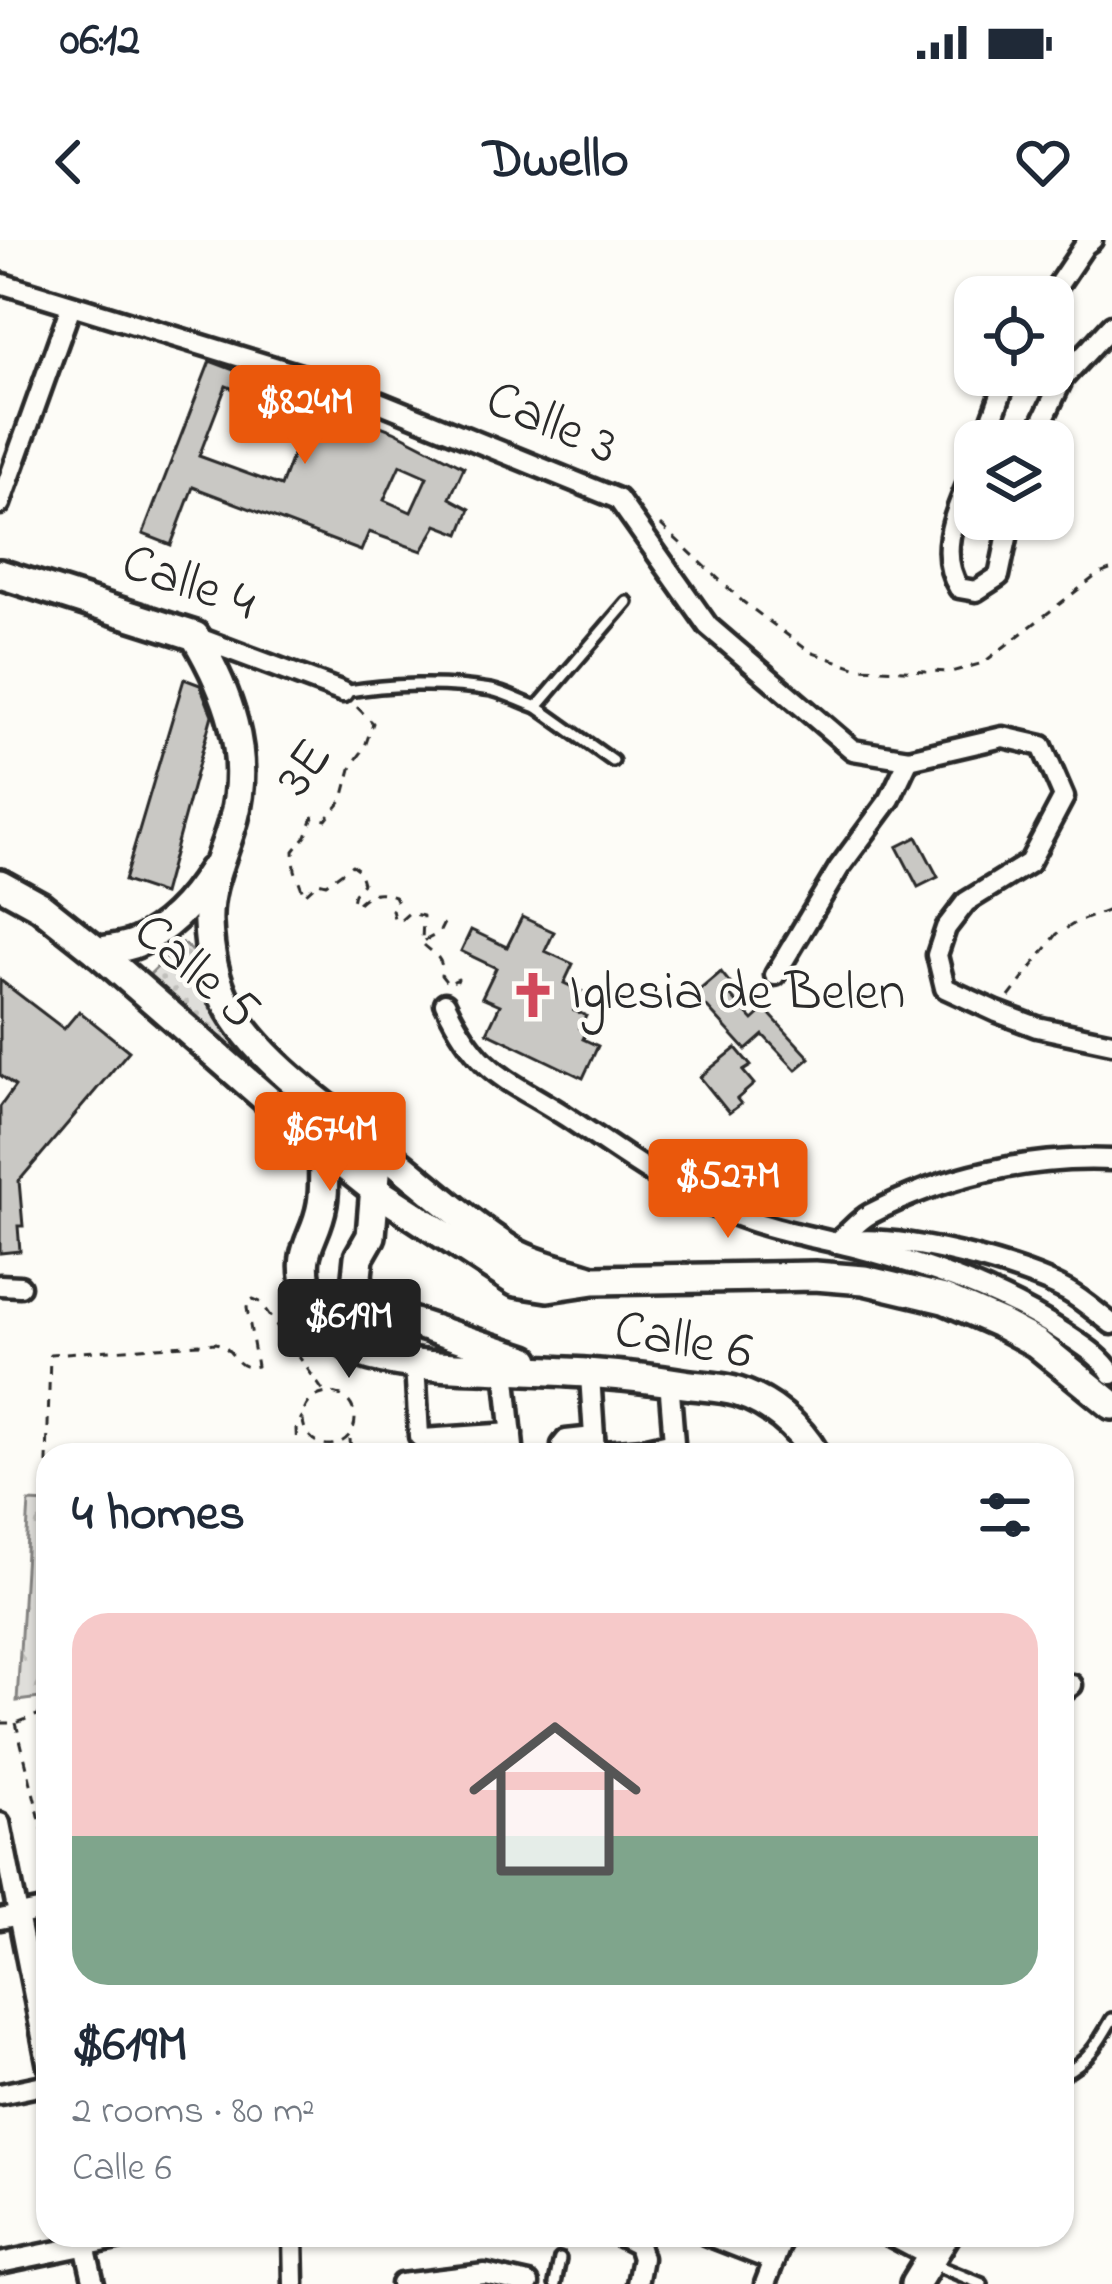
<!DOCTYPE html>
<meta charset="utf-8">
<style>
:root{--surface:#fff;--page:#f2f2f3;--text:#1f2937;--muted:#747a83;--line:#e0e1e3;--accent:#ea580c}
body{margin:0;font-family:"Indie Flower",sans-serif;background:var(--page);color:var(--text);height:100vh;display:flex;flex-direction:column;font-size:45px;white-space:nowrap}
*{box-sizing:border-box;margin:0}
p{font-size:39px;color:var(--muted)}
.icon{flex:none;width:66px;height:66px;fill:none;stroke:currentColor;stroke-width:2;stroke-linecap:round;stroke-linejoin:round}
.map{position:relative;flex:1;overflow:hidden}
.sheet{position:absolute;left:36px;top:1203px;width:1038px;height:804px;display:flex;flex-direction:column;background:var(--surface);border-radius:36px;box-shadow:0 3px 9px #0004}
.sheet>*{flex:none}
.fabs{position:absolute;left:954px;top:36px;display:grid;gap:24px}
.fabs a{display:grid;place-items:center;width:120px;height:120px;border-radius:24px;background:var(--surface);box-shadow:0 3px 9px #0004;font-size:60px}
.price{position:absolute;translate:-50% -102px;padding:0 27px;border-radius:12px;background:var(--accent);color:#fff;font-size:39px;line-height:78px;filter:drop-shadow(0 3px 6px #0008)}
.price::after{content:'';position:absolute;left:50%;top:72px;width:36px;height:27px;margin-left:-18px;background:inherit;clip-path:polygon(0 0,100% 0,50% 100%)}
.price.active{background:#222;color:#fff}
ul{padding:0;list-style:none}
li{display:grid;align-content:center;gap:24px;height:636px;padding:0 36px}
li+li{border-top:3px solid var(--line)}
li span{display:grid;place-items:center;height:372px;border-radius:36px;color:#555}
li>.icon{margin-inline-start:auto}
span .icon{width:216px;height:216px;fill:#fffc;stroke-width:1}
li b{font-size:51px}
h2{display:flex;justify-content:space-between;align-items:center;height:144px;padding:0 36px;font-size:51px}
.status{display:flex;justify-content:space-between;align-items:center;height:84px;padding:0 60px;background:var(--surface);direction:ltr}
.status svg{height:33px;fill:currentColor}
header{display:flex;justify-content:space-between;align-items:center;height:156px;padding:0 36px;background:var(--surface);font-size:54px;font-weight:700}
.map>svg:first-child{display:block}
.grass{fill:url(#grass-dots);stroke:#858482;stroke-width:3}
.park{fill:url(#park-crowns);stroke:#858482;stroke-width:3}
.building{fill:#c9c8c4;stroke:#2b2b2b;stroke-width:3;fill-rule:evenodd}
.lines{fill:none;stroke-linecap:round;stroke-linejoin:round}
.lane-casing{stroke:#2b2b2b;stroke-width:18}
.street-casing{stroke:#2b2b2b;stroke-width:27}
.secondary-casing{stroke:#2b2b2b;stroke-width:36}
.path{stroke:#2b2b2b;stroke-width:3;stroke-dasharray:9 9;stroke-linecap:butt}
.lane{stroke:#fdfcf7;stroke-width:9}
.street{stroke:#fdfcf7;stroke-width:18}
.secondary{stroke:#fdfcf7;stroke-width:27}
.labels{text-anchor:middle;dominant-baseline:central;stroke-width:9;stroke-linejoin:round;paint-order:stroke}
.street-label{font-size:54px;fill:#2b2b2b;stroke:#fdfcf7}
.poi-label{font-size:54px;fill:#2b2b2b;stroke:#fdfcf7;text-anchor:start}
</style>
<div class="status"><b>06:12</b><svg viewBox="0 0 49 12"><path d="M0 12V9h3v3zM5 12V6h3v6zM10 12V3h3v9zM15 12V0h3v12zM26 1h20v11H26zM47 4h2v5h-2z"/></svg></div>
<header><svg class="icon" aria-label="back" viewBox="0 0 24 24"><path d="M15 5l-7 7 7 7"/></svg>Dwello<svg class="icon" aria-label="heart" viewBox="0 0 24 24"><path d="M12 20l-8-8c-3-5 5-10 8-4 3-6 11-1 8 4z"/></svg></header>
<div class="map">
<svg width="1112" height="2044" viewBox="0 0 1112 2044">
<defs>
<pattern id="grass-dots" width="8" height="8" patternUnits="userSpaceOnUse" patternTransform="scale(3)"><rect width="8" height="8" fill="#dfdeda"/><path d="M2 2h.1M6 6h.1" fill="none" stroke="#c0bfbb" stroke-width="1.8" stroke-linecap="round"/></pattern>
<pattern id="park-crowns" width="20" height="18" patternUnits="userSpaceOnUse" patternTransform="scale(3)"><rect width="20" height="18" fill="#dfdeda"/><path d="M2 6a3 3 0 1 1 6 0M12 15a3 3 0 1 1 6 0" fill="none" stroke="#c0bfbb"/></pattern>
</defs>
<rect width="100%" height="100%" fill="#fdfcf7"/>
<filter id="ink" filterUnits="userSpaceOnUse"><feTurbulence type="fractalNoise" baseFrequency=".00833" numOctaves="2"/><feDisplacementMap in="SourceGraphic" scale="24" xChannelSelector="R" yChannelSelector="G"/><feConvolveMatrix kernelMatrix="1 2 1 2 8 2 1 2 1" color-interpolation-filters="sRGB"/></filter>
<g filter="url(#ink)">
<!-- grass -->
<path class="grass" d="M182,703L204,720V747L216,772L353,902L341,917L143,741Z"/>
<!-- park -->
<path class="park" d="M29,1262L48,1263V1457L17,1461Z"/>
<!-- building -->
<g class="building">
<path d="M210,121L394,191L464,227L450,258L470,269L460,294L437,285L422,311L369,292L361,311L193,247L171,305L143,294ZM226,146L307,177L281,246L199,216ZM400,225L427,237L411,272L384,260Z"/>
<path d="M184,439L200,445L212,475L163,654L124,641Z"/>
<path d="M917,597L938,637L918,647L897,607Z"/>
<path d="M522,677L554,692L545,711L573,724L564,743L583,752L574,770L586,776L580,788L587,791L583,799L598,806L583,838L487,792L500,765L482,757L496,728L461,711L471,690L507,707Z"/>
<path d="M721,732L734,748L728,753L753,780L765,769L810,818L796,830L763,795L746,810L695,754Z"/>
<path d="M0,740L64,789L79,771L129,811L19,941L23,986H18L20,1011L0,1013V867L15,846L0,835Z"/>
<path d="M736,808L751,826L743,831L754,844L737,859L741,864L729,873L700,837Z"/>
</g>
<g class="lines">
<defs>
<g id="lane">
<path d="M343,452C389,444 444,442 491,450C506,453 522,462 537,467L627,362"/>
<path d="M537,467L613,521"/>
<path d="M1062,1834C1088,1821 1098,1804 1112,1779"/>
<path d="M931,2023L982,2044"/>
<path d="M555,2044L560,2019"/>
</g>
<g id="street">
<path d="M0,43L349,150L618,259L708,386L853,510L909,519L1003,497L1042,506L1064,557L1029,623L966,662L946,688L937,715L945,748L997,772L1037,787L1112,803"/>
<path d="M1050,57L1085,5L1092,0"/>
<path d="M984,201L1008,135"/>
<path d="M1033,201L1063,138L1112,85"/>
<path d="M975,225C960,265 934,308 959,348L976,351L999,336L1011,279"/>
<path d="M0,264L71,66"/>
<path d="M196,397L343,452"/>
<path d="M775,735L839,628L890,559L909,519"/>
<path d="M445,763C480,836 505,837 567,877C620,912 673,952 732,974C777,992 826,999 873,1012C940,1030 1006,1054 1064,1093C1082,1105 1101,1116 1112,1134"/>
<path d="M851,1001C903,995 1020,1025 1067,1051C1083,1060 1097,1073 1112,1084"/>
<path d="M835,1003C847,995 857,981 870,974C943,936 1030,916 1112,920"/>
<path d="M0,1045L20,1046"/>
<path d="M415,1123L419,1196L423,1199L512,1193"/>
<path d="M590,1135L595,1212"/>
<path d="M481,1213L513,1207L505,1129"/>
<path d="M564,1215L643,1209L674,1202L669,1140"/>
<path d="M564,1215L562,1205L566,1200L594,1197"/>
<path d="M1062,1453L1072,1445"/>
<path d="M0,1583L48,1827"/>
<path d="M0,1679L48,1669"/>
<path d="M0,1854L48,1844"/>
<path d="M293,1995L294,2044"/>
<path d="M618,1995L638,2005L642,2018L637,2044"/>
<path d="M707,1995L774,2021"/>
<path d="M889,1995L931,2017"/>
<path d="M83,1996L94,2044"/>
<path d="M0,2023L136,1995"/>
<path d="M401,2044L485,2034L529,2044"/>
<path d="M765,2044L784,1995"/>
</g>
<g id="secondary">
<path d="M0,334L195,396C228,452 251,512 234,578C225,612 206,646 208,683C209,710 214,738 226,762C255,820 333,872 383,911C426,945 467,983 513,1012C535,1025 566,1031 590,1039"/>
<path d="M0,644L40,666L98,712L324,909L375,950L516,1042L548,1047L594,1040L815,1036L864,1040L944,1059L999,1083L1036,1103L1112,1165"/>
<path d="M98,712C110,709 125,708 136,703C169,689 194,660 212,631"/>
<path d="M324,909C323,927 325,947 322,964C316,1001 295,1009 309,1053C317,1081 343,1108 371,1116C412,1127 458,1127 500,1129C560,1131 624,1134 684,1144C702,1147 720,1146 738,1152C769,1162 799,1186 815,1215"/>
<path d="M376,934L371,996L359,1017L357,1036L361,1052L375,1070L526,1120"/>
<path d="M915,2044L945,1995"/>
</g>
</defs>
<!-- lane casing -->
<use href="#lane" class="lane-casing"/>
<!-- street casing -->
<use href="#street" class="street-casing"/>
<!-- secondary casing -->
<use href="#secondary" class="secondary-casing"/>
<!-- path -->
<g class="path">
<path d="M661,285L742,361L810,412L858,428L951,432L983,423L1097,335L1112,329"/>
<path d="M357,467L373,483L364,509L352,525L343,559L326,580L313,577L306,596L294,611L295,630L304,655L318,642L326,644L352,625L359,630L363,643L354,653L352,662L357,664C369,652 379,650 394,656L397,662L392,670L394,678L400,681L409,673L423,676L422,702L439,693L445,681"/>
<path d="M424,705C435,715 445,719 441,735L448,744L458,739L455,746"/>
<path d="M1009,757L1057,694L1077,682L1112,669"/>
<circle cx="329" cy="1179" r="26"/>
<path d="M350,1199L351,1215"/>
<path d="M297,1215L296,1188L302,1177"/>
<path d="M48,1258H46L50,1114L216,1103C237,1109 234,1132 257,1126L247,1068L248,1062L253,1059L260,1062L324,1152"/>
<path d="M0,1483H16L48,1471"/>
<path d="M16,1483L48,1612"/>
</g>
<!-- lane -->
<use href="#lane" class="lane"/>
<!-- street -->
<use href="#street" class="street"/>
<!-- secondary -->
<use href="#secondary" class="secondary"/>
</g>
</g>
<!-- icons -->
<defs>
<symbol id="church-bare" viewBox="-9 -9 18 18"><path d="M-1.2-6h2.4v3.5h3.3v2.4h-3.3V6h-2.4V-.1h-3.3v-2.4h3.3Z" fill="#d1495b" stroke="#fdfcf7" stroke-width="2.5" paint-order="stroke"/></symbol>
</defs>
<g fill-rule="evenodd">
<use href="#church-bare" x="500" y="722" width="66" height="66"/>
</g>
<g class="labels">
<!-- street labels -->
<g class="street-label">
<text transform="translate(551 185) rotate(23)">Calle 3</text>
<text transform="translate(188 345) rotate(19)">Calle 4</text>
<text transform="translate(306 529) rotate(-55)">3E</text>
<text transform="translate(195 733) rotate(41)">Calle 5</text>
<text transform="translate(683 1103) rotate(10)">Calle 6</text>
</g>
<!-- poi labels -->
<g class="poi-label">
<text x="569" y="755">Iglesia de Belen</text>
</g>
</g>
</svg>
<div class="fabs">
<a><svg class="icon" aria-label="locate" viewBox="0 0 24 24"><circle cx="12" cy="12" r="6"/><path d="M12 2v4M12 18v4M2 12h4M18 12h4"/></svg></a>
<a><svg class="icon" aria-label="layers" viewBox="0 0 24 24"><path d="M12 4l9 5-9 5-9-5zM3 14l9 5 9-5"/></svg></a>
</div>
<b class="price" style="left:305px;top:227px">$824M</b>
<b class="price" style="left:330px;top:954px">$674M</b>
<b class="price" style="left:728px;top:1001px">$527M</b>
<b class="price active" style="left:349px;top:1141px">$619M</b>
<section class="sheet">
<h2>4 homes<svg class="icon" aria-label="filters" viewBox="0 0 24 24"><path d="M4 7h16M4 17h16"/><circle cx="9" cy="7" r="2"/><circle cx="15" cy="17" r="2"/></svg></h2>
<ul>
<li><span style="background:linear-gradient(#f6c9c9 60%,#7fa58c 0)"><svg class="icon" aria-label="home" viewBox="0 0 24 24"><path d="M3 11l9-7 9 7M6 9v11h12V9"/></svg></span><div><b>$619M</b><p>2 rooms · 80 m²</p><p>Calle 6</p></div></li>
</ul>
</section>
</div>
